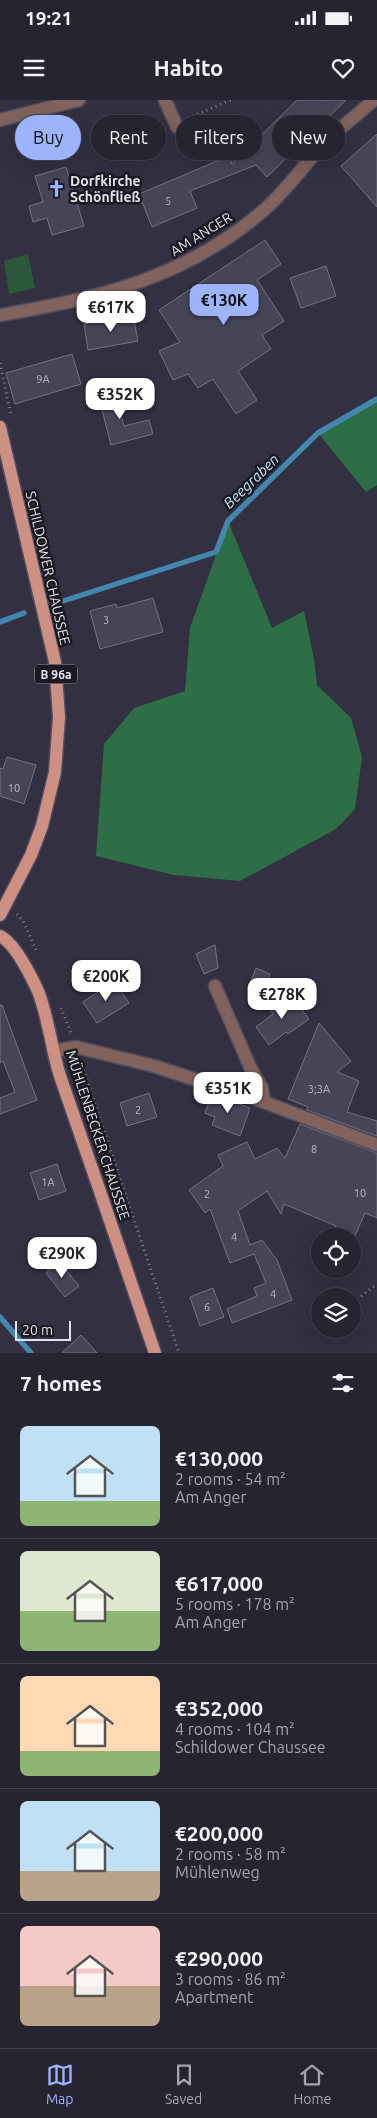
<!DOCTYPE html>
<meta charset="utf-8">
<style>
:root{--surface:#262431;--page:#2e2c39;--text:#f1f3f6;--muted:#a4a4ab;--line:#42414d;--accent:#9db4fd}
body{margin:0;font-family:Ubuntu,sans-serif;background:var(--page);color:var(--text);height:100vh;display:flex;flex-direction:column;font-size:19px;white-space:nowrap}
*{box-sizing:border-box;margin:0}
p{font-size:16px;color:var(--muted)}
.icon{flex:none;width:28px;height:28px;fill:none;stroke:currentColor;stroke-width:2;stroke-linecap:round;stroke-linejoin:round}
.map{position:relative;height:1253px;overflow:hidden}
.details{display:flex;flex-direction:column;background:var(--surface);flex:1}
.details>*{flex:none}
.hud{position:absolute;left:15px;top:15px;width:348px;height:45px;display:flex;gap:10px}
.buttons{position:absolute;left:311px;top:1128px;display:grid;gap:10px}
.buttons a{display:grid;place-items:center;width:50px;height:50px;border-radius:50%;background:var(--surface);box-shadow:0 5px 20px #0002,0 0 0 1px var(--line);font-size:25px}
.scale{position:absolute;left:15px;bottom:12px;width:56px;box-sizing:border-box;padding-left:5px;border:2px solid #e3e2ed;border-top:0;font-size:14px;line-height:18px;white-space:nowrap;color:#e3e2ed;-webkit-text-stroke:4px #1a1921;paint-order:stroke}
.price{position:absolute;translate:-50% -42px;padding:0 11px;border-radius:10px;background:#fff;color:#222;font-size:16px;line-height:32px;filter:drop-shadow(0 1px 2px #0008)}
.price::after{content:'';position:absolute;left:50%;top:30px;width:15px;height:11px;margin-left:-8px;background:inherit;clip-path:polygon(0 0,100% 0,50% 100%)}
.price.active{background:var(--accent);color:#111}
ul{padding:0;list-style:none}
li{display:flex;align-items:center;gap:15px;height:125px;padding:0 20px}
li+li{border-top:1px solid var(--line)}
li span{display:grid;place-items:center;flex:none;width:140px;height:100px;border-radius:8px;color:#555}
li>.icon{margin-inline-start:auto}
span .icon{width:60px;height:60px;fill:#fffc;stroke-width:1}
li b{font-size:21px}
h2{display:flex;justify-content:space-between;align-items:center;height:60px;padding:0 20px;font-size:21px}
.pill{padding:0 18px;border-radius:22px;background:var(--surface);box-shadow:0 5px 20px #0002,0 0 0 1px var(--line);font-size:18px;line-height:45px}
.pill.active{background:var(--accent);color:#111}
.status{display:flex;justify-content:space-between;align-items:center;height:35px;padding:0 25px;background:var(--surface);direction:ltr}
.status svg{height:14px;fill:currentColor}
header{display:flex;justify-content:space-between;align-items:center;height:65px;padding:0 20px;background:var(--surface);font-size:22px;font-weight:700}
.dock{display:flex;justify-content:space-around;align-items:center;height:70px;border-top:1px solid var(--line);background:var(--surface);font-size:14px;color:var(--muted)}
.dock a{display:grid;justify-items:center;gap:2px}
.dock .active{color:var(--accent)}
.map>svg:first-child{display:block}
.green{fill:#2c583b}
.forest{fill:#2e6e46}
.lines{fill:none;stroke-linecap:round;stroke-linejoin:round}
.stream{stroke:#4287ae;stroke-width:5.5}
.building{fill:#464557;stroke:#737386}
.minor-casing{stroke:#4e4c5d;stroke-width:15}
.major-casing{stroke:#4e4c5d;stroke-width:15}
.path{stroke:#848391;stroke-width:3;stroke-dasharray:1 4;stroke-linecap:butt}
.minor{stroke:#81625c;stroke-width:12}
.major{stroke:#ce9083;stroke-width:12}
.labels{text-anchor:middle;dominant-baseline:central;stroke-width:5;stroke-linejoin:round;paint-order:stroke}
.number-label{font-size:11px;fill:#bcbbc8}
.shield{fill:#1a1921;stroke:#a7a6b0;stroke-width:1}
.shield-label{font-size:12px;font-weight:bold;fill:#e3e2ed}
.poi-label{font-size:14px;font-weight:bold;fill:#e3e2ed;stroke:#1a1921;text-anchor:start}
.street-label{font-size:14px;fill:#e3e2ed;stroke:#1a1921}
.water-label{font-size:15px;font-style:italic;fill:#c2e6fd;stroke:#1a1921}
</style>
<div class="status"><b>19:21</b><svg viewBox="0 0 49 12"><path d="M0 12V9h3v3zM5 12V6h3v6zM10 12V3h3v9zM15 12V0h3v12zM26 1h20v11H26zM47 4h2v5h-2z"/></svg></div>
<header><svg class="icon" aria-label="menu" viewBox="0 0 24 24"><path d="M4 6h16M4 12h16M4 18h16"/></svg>Habito<svg class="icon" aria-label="heart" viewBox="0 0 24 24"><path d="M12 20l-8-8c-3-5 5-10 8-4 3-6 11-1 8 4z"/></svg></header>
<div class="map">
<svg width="377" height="1253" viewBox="0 0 377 1253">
<rect width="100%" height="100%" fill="#323041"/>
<!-- green -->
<path class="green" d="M28,154L35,188L9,194L4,161Z"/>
<!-- forest -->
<g class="forest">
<path d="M377,299V385L366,392L318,333Z"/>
<path d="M228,421L272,528L304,511L314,559L317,585L351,618L362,657L355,709L336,729L240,781L174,775L96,756L104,644L134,608L185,591L190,528Z"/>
</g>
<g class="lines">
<!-- stream -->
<g class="stream">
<path d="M63,501L216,452L228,421L318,333L377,299"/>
<path d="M0,522L24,513"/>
<path d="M0,1217L31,1253"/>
</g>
</g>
<!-- building -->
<g class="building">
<path d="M297,0H346L267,77L256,65L190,91L197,108L152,127L139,94L229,56L232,64Z"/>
<path d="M377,34V107L341,66Z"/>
<path d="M66,67L84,126L52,135L47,118L33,122L29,106L43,102L35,76Z"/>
<path d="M265,140L281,164L257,180L284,221L262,235L271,249L238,271L257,300L236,314L213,279L198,288L188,274L173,280L159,251L180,242L159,210Z"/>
<path d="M326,166L336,196L301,208L290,178Z"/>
<path d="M133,215L138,241L88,250L84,224Z"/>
<path d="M72,254L81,284L15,304L6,273Z"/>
<path d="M113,286L124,326L149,320L153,334L111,345L97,290Z"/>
<path d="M153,498L163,532L100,549L90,511L116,504L117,508Z"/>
<path d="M7,657L36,665L24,704L0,696V668L3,669Z"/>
<path d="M215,845L218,868L204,874L196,854Z"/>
<path d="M256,868L270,874L264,893L249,887Z"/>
<path d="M114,881L129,903L97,923L83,902Z"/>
<path d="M291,895L309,919L288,934L286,932L269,945L256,927L273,914L270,910Z"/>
<path d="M0,905H2L37,1000L0,1014V998L15,992L3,961L0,963Z"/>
<path d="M319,923L351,961L337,972L359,981L347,1012L377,1021V1036L307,1010L308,1007L288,999Z"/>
<path d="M149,993L157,1017L127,1026L120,1003Z"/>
<path d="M212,994L250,1008L240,1036L212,1025L215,1017L205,1013Z"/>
<path d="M300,1024L377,1053V1118L365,1113L355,1136H331L336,1126L284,1104L281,1114L267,1091L238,1111L250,1145L262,1140L277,1160L292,1200L232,1223L227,1209L257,1196L254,1188L266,1183L254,1154L230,1163L210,1109L205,1113L189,1090L223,1066L218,1055L247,1042L255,1059L277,1048L285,1058Z"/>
<path d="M57,1064L66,1091L39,1100L30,1073Z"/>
<path d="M59,1161L79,1186L65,1197L46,1173Z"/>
<path d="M213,1188L224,1217L200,1226L190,1197Z"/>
<path d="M81,1235L97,1253H62Z"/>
</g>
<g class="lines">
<defs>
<g id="minor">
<path d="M165,0L177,27"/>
<path d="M0,20L79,0"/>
<path d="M0,215C98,199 187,177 264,110C286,91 303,66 323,45C338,29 357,15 374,0"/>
<path d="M215,886L251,969L262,988L264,1002"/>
<path d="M54,951L76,947L154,966L264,1002L377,1045"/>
</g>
<g id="major">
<path d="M0,327L55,562L59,617L55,672L42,726L31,755L0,815"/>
<path d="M0,836C15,843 31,876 38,891C49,919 51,948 60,976C92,1068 124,1161 155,1253"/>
</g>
</defs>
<!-- minor casing -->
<use href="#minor" class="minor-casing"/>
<!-- major casing -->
<use href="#major" class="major-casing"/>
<!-- path -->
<g class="path">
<path d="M188,18L231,0"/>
<path d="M0,263L11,316"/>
<path d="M17,814L23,821L36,850"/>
<path d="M61,908L71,933"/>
<path d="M82,965L179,1253"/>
<path d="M361,1196L377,1184"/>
</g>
<!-- minor -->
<use href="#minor" class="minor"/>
<!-- major -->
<use href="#major" class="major"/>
</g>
<!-- icons -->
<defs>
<symbol id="church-bare" viewBox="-9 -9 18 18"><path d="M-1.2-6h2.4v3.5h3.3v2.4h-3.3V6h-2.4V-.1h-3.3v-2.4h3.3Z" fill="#9db4fd" stroke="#1a1921" stroke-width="2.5" paint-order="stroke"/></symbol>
</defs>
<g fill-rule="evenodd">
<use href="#church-bare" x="44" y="76" width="25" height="25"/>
</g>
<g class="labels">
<!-- number labels -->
<g class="number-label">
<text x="168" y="101">5</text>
<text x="43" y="279">9A</text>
<text x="106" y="520">3</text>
<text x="14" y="688">10</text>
<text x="319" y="989">3;3A</text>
<text x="138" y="1010">2</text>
<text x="314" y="1049">8</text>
<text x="48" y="1082">1A</text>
<text x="360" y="1093">10</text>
<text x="207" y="1094">2</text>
<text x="234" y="1137">4</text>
<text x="273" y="1194">4</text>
<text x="207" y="1207">6</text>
</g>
<!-- shield labels -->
<rect class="shield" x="35" y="564.5" width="42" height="19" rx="4"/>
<g class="shield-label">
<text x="56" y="574">B 96a</text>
</g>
<!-- poi labels -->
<g class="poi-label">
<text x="70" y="81">Dorfkirche<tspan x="70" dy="16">Schönfließ</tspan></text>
</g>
<!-- street labels -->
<g class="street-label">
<text transform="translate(201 134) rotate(-32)">AM ANGER</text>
<text transform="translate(48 468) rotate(77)">SCHILDOWER CHAUSSEE</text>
<text transform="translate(98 1035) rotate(72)">MÜHLENBECKER CHAUSSEE</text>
</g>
<!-- water labels -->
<g class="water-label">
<text transform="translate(251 381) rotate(-44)">Beegraben</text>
</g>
</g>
</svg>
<div class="buttons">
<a><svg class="icon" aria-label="locate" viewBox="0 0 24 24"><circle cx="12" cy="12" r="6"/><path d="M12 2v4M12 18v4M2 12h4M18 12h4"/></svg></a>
<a><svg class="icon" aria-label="layers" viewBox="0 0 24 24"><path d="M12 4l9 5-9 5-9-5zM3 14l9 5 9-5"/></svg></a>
</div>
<div class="scale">20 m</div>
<b class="price active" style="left:224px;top:226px">€130K</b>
<b class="price" style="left:111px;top:233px">€617K</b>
<b class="price" style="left:120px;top:320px">€352K</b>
<b class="price" style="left:106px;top:902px">€200K</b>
<b class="price" style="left:282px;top:920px">€278K</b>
<b class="price" style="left:228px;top:1014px">€351K</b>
<b class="price" style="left:62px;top:1179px">€290K</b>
<div class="hud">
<a class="pill active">Buy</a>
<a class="pill">Rent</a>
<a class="pill">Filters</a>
<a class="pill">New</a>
</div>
</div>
<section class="details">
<h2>7 homes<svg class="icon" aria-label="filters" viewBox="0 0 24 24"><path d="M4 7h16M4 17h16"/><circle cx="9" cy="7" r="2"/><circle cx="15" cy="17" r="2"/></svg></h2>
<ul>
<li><span style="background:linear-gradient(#bfe0f5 75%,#8fb573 0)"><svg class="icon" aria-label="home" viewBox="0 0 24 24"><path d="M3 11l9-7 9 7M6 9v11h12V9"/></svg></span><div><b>€130,000</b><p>2 rooms · 54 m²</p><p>Am Anger</p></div></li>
<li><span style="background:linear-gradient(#dfe7d0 60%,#8fb573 0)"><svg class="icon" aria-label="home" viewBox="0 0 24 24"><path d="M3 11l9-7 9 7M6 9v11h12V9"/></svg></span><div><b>€617,000</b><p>5 rooms · 178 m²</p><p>Am Anger</p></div></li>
<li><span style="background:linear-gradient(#ffd9b3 75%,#8fb573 0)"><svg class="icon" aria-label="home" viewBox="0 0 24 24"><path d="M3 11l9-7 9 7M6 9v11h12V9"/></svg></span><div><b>€352,000</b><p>4 rooms · 104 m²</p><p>Schildower Chaussee</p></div></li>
<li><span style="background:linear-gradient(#bfe0f5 70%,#b9a48a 0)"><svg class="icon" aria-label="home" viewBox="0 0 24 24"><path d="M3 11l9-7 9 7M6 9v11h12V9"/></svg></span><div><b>€200,000</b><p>2 rooms · 58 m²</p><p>Mühlenweg</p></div></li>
<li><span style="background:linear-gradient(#f6c9c9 60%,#b9a48a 0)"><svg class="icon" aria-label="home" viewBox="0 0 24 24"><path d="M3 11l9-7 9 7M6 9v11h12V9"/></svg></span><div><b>€290,000</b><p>3 rooms · 86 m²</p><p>Apartment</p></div></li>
</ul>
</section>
<nav class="dock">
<a class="active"><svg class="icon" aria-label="map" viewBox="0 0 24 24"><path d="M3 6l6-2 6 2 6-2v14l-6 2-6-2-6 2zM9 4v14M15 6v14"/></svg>Map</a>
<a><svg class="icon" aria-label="saved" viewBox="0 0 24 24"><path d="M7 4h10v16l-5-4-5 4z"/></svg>Saved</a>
<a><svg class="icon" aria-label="home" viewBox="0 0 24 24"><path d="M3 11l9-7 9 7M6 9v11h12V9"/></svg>Home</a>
</nav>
